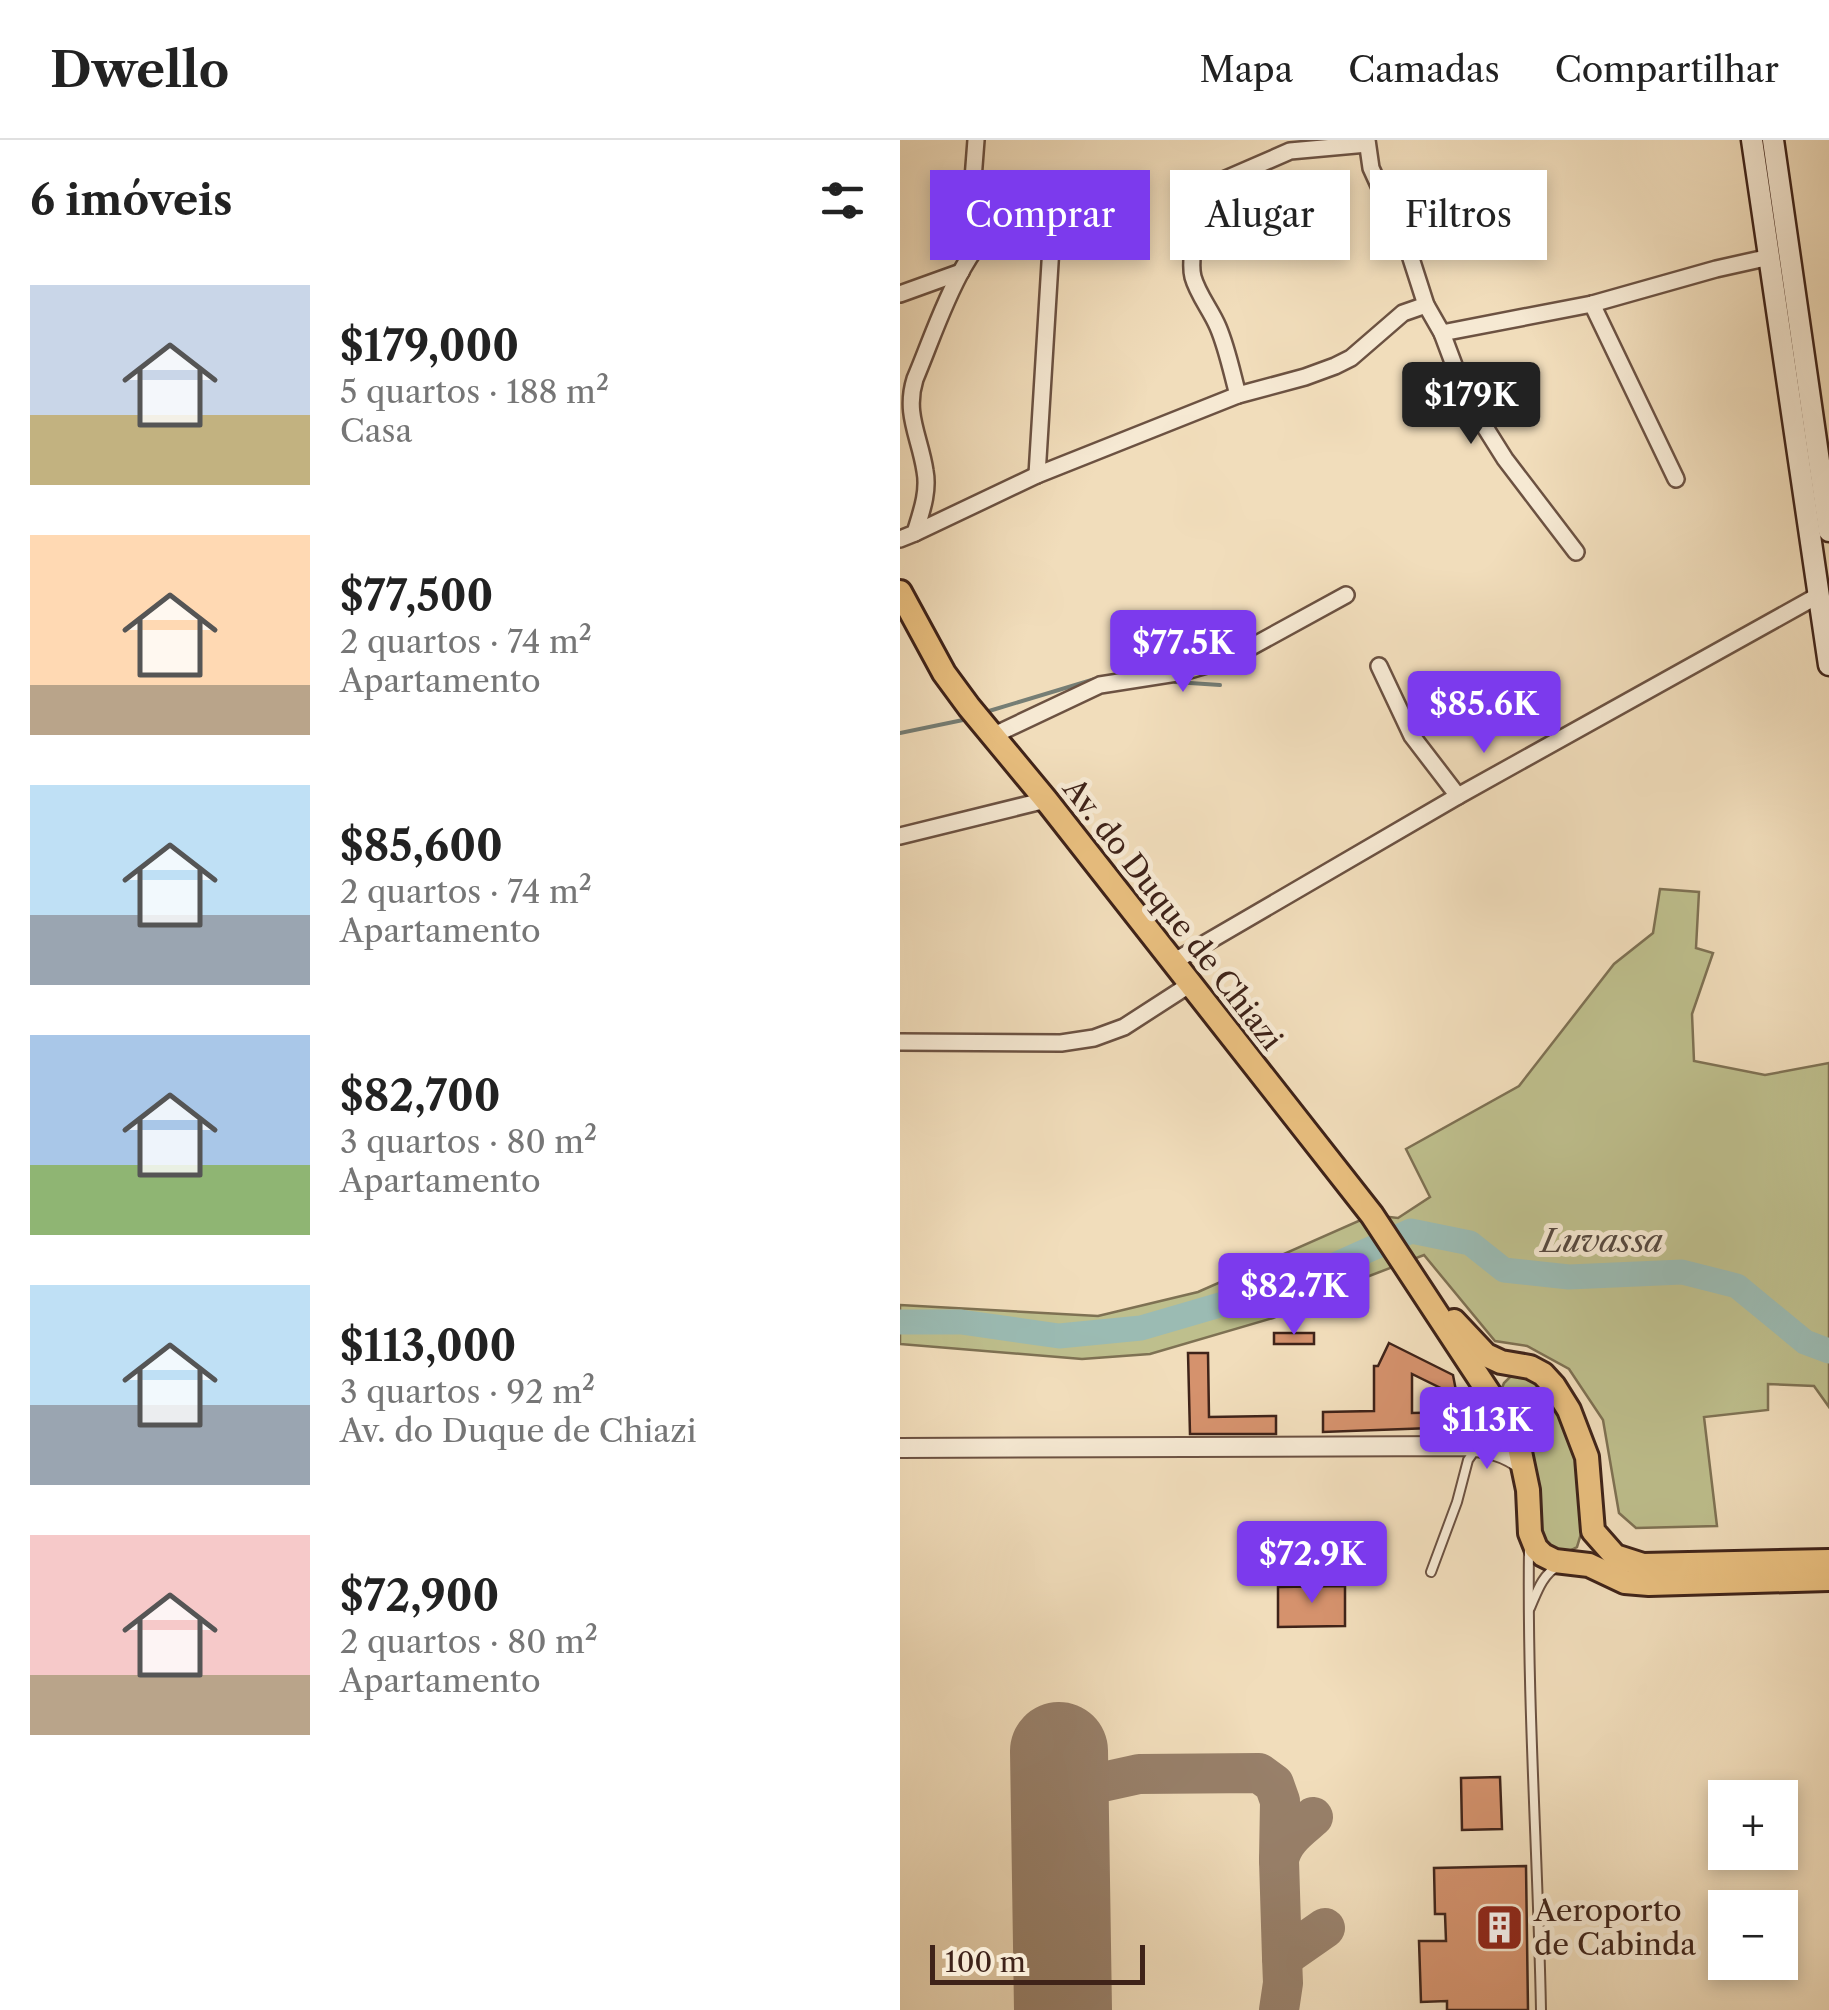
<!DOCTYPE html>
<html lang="pt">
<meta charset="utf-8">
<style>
:root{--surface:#fff;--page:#f6f6f6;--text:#222;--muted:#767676;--line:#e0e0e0;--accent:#7c3aed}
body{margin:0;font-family:"Libre Caslon Text",serif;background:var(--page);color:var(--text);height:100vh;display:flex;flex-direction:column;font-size:38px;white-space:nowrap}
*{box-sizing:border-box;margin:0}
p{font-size:32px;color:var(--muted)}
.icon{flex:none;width:55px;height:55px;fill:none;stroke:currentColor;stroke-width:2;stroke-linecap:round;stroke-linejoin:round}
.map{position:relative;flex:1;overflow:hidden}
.side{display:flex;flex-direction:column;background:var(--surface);width:900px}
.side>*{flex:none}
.hud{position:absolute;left:30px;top:30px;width:748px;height:90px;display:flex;gap:20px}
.tools{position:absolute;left:808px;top:1640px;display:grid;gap:20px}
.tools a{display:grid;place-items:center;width:90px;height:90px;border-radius:0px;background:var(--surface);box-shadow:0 5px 15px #0003;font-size:50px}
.scale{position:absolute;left:30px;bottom:25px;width:215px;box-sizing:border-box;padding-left:10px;border:5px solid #3f2319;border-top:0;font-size:28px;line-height:35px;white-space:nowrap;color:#3f2319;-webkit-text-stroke:8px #f6e9d3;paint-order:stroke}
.price{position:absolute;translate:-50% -85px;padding:0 22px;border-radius:10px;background:var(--accent);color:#fff;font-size:32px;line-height:65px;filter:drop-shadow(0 2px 5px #0008)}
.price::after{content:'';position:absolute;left:50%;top:60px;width:30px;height:22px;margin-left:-15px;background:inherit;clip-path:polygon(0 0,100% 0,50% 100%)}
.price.selected{background:#222;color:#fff}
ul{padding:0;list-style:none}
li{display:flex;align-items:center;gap:30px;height:250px;padding:0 30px}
li span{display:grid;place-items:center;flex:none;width:280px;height:200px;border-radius:0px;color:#555}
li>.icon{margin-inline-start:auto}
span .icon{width:120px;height:120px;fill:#fffc;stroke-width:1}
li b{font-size:42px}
h2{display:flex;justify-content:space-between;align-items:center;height:120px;padding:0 30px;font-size:42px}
.pill{padding:0 35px;border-radius:0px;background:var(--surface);box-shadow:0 5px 15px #0003;font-size:35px;line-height:90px}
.pill.selected{background:var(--accent);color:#fff}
header{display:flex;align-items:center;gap:60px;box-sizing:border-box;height:140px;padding:0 50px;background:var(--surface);border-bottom:2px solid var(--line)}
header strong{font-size:48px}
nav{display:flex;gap:55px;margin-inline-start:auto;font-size:35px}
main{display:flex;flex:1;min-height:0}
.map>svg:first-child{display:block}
.green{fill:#bebf8d;stroke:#7e7153;stroke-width:2.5}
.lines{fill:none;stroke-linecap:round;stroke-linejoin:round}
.stream{stroke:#767e75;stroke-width:4}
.river{stroke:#9bbbb3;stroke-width:25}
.taxiway{stroke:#98806a;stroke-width:40}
.runway{stroke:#98806a;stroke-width:98}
.building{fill:#d5926d;stroke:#3f2319;stroke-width:2.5}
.service-casing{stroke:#6c5242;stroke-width:12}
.minor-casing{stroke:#6c5242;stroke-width:20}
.tertiary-casing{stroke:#6c5242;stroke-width:22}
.secondary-casing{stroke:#3f2319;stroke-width:25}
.primary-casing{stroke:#3f2319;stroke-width:28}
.service{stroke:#f6e9d3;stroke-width:8}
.minor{stroke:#f6e9d3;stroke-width:15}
.tertiary{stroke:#f6e9d3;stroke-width:18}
.secondary{stroke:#f6e9d3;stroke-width:20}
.primary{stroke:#e8be7e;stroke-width:22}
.labels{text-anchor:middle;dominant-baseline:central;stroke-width:10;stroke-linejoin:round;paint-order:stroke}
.street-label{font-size:30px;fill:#3f2319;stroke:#f6e9d3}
.poi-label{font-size:30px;fill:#3f2319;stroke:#f6e9d3;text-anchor:start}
.water-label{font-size:32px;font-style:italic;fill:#564940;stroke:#f6e9d3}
</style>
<header>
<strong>Dwello</strong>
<nav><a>Mapa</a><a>Camadas</a><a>Compartilhar</a></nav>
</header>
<main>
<section class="side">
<h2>6 imóveis<svg class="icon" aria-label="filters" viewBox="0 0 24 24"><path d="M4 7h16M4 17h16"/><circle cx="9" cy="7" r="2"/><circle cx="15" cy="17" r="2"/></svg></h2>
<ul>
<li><span style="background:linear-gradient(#c9d6e8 65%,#c2b280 0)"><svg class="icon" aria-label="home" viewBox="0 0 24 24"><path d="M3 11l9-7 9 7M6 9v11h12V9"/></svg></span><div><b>$179,000</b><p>5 quartos · 188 m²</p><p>Casa</p></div></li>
<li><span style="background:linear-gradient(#ffd9b3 75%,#b9a48a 0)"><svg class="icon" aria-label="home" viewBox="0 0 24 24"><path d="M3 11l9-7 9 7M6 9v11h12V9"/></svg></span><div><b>$77,500</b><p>2 quartos · 74 m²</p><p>Apartamento</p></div></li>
<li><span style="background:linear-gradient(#bfe0f5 65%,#9aa5b1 0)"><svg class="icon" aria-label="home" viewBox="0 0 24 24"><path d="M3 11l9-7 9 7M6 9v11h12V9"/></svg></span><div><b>$85,600</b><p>2 quartos · 74 m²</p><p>Apartamento</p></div></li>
<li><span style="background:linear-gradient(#a9c7e8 65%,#8fb573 0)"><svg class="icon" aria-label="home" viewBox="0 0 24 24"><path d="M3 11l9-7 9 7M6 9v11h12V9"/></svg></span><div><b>$82,700</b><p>3 quartos · 80 m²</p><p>Apartamento</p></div></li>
<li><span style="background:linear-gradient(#bfe0f5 60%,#9aa5b1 0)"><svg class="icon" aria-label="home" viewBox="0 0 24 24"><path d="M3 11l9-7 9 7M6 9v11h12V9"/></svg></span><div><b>$113,000</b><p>3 quartos · 92 m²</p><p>Av. do Duque de Chiazi</p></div></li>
<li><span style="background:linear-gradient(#f6c9c9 70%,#b9a48a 0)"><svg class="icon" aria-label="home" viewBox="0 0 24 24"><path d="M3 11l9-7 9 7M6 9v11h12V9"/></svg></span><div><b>$72,900</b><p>2 quartos · 80 m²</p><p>Apartamento</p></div></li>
</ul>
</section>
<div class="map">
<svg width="929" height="1870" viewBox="0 0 929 1870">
<rect width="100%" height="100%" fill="#f1ddbb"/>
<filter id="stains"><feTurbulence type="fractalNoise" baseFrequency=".002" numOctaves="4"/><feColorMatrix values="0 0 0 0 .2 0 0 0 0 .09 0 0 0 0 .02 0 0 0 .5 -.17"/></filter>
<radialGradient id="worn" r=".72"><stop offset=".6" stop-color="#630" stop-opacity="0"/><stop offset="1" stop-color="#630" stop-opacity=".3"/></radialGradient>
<!-- green -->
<g class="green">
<path d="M760,749L799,752L796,808L813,813L792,874L794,921L865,935L929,923V1267L914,1246L868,1244V1270L804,1277L817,1386L736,1388L719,1373L703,1280L669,1229L627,1206L595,1201L524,1115L464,1138L373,1178L250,1214L182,1219L0,1204V1165L198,1176L298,1152L472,1075L498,1078L530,1057L506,1009L619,946L714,824L753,793Z"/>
<path d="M612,1235L636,1239C669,1286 698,1348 677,1407L665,1413L642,1403C638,1382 642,1361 638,1340C633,1309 615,1280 600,1253L604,1243Z"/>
</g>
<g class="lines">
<!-- stream -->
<g class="stream">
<path d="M275,542L320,545"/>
<path d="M89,571L195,539"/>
<path d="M0,593L63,580"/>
</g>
<!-- river -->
<path class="river" d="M0,1182H61L159,1196L241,1188L392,1144L511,1091L570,1103L604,1130L669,1137L782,1132L837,1146L905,1202L929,1211"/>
<!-- taxiway -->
<g class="taxiway">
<path d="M160,1657L198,1643L239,1634L359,1633L374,1644L380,1661L379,1720"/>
<path d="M413,1677C398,1690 383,1700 379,1720L382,1818L425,1788"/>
<path d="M379,1870L383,1843L382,1818"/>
</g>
<!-- runway -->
<path class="runway" d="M159,1611L163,1870"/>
</g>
<!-- building -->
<g class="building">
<rect x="374" y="1193" width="40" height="11"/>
<path d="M489,1203L553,1235L557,1256L512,1234V1273L559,1272V1287L423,1292V1272L474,1271V1226H478Z"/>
<path d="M288,1213H308L309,1277L376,1276V1294H290Z"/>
<path d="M445,1446V1486L378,1487V1447Z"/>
<path d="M600,1637L602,1689L562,1690L561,1638Z"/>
<path d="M626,1726L628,1870H547V1861L521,1862L519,1801H546L545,1774H535L534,1728Z"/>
</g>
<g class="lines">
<defs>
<g id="service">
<path d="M629,1408C627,1562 638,1716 641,1870"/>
<path d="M531,1432L557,1362L568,1320L575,1310"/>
<path d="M630,1468C637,1452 642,1435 658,1426"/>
</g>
<g id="minor">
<path d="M467,0L471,28L508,109L526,165L542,193L566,257L605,319L676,412"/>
<path d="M67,118L76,0"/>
<path d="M0,154L61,132"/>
<path d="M692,164L776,339"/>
<path d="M542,193L692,164L816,129L870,117"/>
<path d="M338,255C332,233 327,208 318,187C311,170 298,155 293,137C288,117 301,63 312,45L390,11L467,4"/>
<path d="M15,393L137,335L338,255L405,237L435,226L451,218L503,173L526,165"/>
<path d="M0,399L15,393C21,373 29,352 25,331C20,297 4,274 15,239C40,180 61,102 118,67C127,61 135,56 146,54L153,74L137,335"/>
<path d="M479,526L512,596L558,656"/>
<path d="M92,596L200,545L283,532L331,518L446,455"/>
<path d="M0,696L146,660"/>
<path d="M273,822L558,656L919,455"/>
<path d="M0,902L161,903L194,898L224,887L289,845"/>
</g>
<g id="tertiary">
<path d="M562,1306C588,1291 589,1290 593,1259"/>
<path d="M0,1308L562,1306C586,1307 605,1311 624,1326"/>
</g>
<g id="secondary">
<path d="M852,0L929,525"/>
<path d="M873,0L929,391"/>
</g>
<g id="primary">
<path d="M0,452L44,533L69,567L146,660L472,1075L593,1259L619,1307L628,1350L630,1393L636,1408L643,1415L655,1421L689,1425L725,1442L749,1444L929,1439"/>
<path d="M554,1181L586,1215L601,1222L630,1227L643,1234L654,1246L669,1270L687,1317L693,1391L715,1416L743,1425L929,1421"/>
</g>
</defs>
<!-- service casing -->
<use href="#service" class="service-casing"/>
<!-- minor casing -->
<use href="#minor" class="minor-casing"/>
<!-- tertiary casing -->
<use href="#tertiary" class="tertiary-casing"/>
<!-- secondary casing -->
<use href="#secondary" class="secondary-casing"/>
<!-- primary casing -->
<use href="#primary" class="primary-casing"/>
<!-- service -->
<use href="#service" class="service"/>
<!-- minor -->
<use href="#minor" class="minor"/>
<!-- tertiary -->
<use href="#tertiary" class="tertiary"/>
<!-- secondary -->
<use href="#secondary" class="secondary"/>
<!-- primary -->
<use href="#primary" class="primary"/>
</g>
<!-- icons -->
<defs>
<symbol id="building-square" viewBox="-11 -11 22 22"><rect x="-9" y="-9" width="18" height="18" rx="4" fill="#8f2418" stroke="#f6e9d3"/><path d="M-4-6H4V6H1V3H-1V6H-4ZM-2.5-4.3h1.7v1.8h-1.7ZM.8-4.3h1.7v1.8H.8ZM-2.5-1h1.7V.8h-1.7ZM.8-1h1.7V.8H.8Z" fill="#fff"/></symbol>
</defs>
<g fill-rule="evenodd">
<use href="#building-square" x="572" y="1760" width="55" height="55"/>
</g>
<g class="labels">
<!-- street labels -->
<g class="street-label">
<text transform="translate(273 774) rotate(52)">Av. do Duque de Chiazi</text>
</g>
<!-- poi labels -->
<g class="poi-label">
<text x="634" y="1770">Aeroporto<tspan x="634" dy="34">de Cabinda</tspan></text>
</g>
<!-- water labels -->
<g class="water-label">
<text x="702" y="1100">Luvassa</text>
</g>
</g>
<rect width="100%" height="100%" filter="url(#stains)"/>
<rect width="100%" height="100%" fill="url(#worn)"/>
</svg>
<div class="tools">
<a>+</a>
<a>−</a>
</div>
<div class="scale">100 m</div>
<b class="price selected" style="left:571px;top:307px">$179K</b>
<b class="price" style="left:283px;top:555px">$77.5K</b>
<b class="price" style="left:584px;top:616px">$85.6K</b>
<b class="price" style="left:394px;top:1198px">$82.7K</b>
<b class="price" style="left:587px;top:1332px">$113K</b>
<b class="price" style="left:412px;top:1466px">$72.9K</b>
<div class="hud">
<a class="pill selected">Comprar</a>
<a class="pill">Alugar</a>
<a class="pill">Filtros</a>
</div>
</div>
</main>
